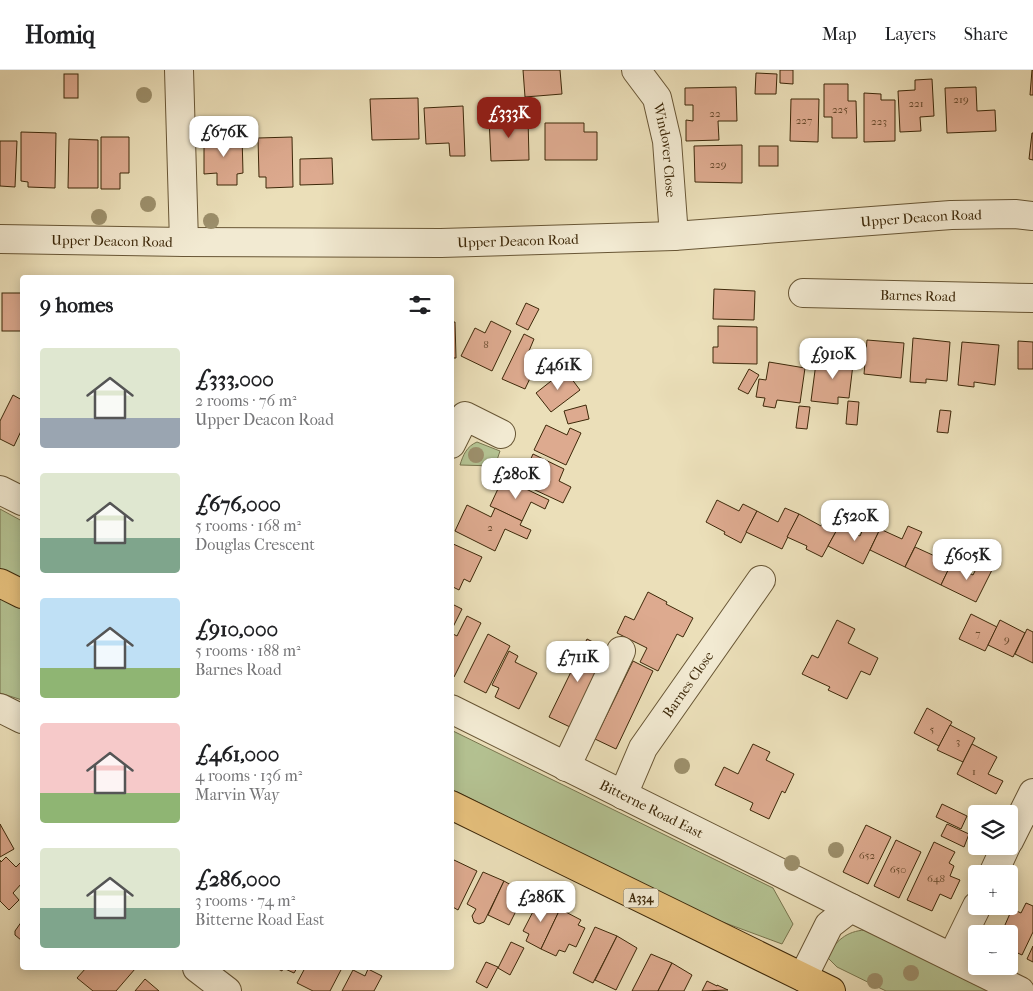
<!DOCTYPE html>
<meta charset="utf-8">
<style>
:root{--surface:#fff;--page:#f6f6f6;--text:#202124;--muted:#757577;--line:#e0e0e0;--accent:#8f2418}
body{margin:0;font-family:"IM FELL French Canon",serif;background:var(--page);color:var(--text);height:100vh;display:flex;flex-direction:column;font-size:19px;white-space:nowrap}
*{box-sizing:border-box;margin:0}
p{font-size:16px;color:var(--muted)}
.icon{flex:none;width:28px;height:28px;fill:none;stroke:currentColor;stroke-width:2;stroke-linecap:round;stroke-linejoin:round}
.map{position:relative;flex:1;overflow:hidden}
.side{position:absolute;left:20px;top:205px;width:434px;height:695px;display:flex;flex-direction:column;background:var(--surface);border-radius:5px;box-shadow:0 2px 12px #0003}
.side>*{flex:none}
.tools{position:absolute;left:968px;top:735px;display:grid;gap:10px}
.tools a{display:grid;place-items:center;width:50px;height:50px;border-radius:5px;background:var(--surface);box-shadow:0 2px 12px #0003;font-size:25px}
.price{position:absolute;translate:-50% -42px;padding:0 11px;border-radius:10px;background:#fff;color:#222;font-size:16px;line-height:32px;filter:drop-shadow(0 1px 2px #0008)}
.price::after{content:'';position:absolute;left:50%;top:30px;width:15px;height:11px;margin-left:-8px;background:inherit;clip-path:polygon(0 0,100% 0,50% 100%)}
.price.on{background:var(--accent);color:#fff}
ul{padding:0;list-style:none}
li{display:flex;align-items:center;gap:15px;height:125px;padding:0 20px}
li span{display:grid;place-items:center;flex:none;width:140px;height:100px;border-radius:5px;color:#555}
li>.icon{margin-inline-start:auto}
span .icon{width:60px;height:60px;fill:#fffc;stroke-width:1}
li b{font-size:21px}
h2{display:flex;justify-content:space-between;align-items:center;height:60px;padding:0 20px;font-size:21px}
header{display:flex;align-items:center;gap:30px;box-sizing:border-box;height:70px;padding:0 25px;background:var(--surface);border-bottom:1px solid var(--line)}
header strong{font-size:24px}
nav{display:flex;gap:28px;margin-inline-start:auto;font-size:18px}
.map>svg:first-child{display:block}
.green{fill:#b4c292;stroke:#78754e}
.building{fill:#ddaa8f;stroke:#3d2809}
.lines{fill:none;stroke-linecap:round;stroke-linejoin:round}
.minor-casing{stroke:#685635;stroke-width:30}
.major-casing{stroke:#3d2809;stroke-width:30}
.minor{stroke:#f2ead2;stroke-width:28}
.major{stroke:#e6c07c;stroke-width:28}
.tree{fill:#9c8f6b}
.labels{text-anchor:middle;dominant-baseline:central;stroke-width:4.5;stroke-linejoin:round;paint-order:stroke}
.number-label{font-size:11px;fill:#65482a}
.shield{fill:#f2ead2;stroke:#736245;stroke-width:1}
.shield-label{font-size:12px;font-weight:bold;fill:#3d2809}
.street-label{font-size:14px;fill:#3d2809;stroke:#f2ead2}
</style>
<header>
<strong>Homiq</strong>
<nav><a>Map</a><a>Layers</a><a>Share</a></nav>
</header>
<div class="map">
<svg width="1033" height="921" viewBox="0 0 1033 921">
<rect width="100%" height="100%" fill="#ebdfb9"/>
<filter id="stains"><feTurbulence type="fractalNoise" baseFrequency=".004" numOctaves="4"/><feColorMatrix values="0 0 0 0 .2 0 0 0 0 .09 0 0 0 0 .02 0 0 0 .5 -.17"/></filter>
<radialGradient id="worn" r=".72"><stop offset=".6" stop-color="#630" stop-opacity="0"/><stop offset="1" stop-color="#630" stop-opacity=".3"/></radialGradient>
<!-- green -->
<g class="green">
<path d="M477,372L500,381L495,396L460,395C463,385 467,376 477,372Z"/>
<path d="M0,439L22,451V630L0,623Z"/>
<path d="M451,660L773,818L793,854L782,874L709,847L451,719Z"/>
<path d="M865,860L992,921H886L837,897L827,887C835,871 847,861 865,860Z"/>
</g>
<!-- building -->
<g class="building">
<path d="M523,0H560L562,24L525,27Z"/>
<path d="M780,0H793V14L780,13Z"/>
<path d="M1032,0H1033V25H1030Z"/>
<path d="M756,3L777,4L776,24H755Z"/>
<rect x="64" y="4" width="14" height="24"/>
<path d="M932,9L934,46L920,47L921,61L900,62L898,21L915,20V10Z"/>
<path d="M824,14H848V31H856L857,68H832V47H824Z"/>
<path d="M736,17L737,51H718L719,70L686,71V50L693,51V35H685V18Z"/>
<path d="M976,17L977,41L995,40L996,61L947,63L945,18Z"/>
<path d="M864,23L881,24V30H895V71L864,72Z"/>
<path d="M418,28L419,69L372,70L370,29Z"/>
<path d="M791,29H819L818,72L790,71Z"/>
<path d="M463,36L465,86H450L449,73L426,74L424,38Z"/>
<path d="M528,47L529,90L491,91L489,48Z"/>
<path d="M545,53H584V62H597V90H545Z"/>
<path d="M21,62L56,63L55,118L28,117V112L21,111Z"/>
<path d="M1032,63H1033V90L1029,89Z"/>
<path d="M204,65H242L243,103L237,104V115H217V103L204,104Z"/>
<path d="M101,67H129V103H120V119H101Z"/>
<path d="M292,67L293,117L266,118V107H259L258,68Z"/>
<path d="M69,69L98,70V118H68Z"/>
<path d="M0,71H17L15,117L0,116Z"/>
<path d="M742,75V113L695,112L694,76Z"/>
<rect x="759" y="76" width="19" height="20"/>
<path d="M332,88L333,114L300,115V89Z"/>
<path d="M714,219L755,221L754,250L713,249Z"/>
<rect x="2" y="223" width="20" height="38"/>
<path d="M526,233L539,239L528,260L516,254Z"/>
<path d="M491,251L511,261L492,301L461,286L475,258L485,263Z"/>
<path d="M451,252H455L456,288H451Z"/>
<path d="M718,256L757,257V294L713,293V277H718Z"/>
<path d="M524,264L534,269L529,281L540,287L525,319L502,309Z"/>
<path d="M913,268L950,272L947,311L926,309V313L910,312Z"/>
<path d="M867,270L904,273L901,308L864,304Z"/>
<path d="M1018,271L1033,272V299H1018Z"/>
<path d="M962,272L999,275L995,315L974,312V317L958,315Z"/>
<path d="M836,284L854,286L849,328L838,327V334L811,331L816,293L834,296Z"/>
<path d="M769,292L805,298L800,333L777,330L775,338L763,336L765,328L756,327L759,309L766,310Z"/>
<path d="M749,299L759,305L748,324L738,319Z"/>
<path d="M565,300L580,320L551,342L536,323Z"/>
<path d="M13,325L22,330V359L14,376L0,369V351Z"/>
<path d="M848,331L859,332L857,355L846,354Z"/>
<path d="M586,335L589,349L568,354L564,341Z"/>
<path d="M799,336L810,337L807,359L796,358Z"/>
<path d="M940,340L951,341L948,363L937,362Z"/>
<path d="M546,355L567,365L570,358L581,363L566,395L534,380Z"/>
<path d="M533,384L564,399L559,411L571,417L563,433L520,413Z"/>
<path d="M503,408L549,430L545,439L531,432L522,451L490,436Z"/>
<path d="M717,430L739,441L743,434L757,441L741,473L724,464L725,462L706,452Z"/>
<path d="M467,435L491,447L495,438L522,451L520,455L531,460L527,469L505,459L495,481L455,461Z"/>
<path d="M785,438L799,444L782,479L746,462L757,441L778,452Z"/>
<path d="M799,444L821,456L825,448L839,456L822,487L806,479L807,476L787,467Z"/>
<path d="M866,452L880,459L863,494L828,476L839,456L860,466Z"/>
<path d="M908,456L922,462L905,497L870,480L880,459L902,469Z"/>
<path d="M451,473L482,487L470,512L464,509L459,520L451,516Z"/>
<path d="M944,473L958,480L941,515L905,497L915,477L937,487Z"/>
<path d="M980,491L993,498L976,532L941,515L951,494L973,505Z"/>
<path d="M648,522L667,532L666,534L693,548L683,567L677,564L658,601L640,592L647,578L617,563L625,546L634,550Z"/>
<path d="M452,534L462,539L452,559H451Z"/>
<path d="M971,544L997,557L985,581L959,569Z"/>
<path d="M467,546L481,553L454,607L451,606V563L457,566Z"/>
<path d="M837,550L855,559L848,573L878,588L870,605L861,601L847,629L828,620L830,617L802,604L812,585L818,588Z"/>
<path d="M1000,550L1025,563L1013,587L988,575Z"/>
<path d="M1027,559L1033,562V593L1015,584Z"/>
<path d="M488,564L510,576L486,623L464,612Z"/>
<path d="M587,569L607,579L570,657L549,647Z"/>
<path d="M509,581L518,586L515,592L537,603L519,639L495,627L499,618L492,615Z"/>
<path d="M633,591L653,601L616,679L595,669Z"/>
<path d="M927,638L952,652L939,676L914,663Z"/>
<path d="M950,655L975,668L963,692L937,680Z"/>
<path d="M753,674L770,682L766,690L794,704L785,723L782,721L769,749L750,740L753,733L715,715L724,697L738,704Z"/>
<path d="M972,674L997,687L988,704L1003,711L996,724L957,704Z"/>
<path d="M942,734L967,746L961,759L936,747Z"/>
<path d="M0,754L14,779L0,787Z"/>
<path d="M947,754L969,764L964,777L941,766Z"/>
<path d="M866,755L891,767L868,814L843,802Z"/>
<path d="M896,770L921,782L899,828L874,816Z"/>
<path d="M934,772L955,782L949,793L954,796L950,806L960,810L951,829L940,824L932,841L907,830Z"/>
<path d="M6,787L16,797L21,792L22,793V813L13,823L19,830L9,840L0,831V790L1,792Z"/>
<path d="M454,790L477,801L458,840L451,836V796Z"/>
<path d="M483,802L504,811L484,852L479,854L474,852L472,846L476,839L467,834Z"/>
<path d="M504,811L525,823L509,855L488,845Z"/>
<path d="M539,830L560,839L541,879L526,871L529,864L523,861Z"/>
<path d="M1026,833L1033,836V862L1022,885L1009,879V864H1001L1012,839L1021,843Z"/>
<path d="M560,839L581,850L578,855L585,858L576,877L569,874L565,882L559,880L556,886L541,879Z"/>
<path d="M22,851V870H21L15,865V861Z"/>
<path d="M595,857L617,866L593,913L573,903Z"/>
<path d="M617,866L637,878L616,920L595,910Z"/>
<path d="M511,872L524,878L510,905L498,898Z"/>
<path d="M1033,876V892L1027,889Z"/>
<path d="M651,884L672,893L658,921H632Z"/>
<path d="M486,892L498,897L487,918L476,912Z"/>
<path d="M672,893L692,905L684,921H658Z"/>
<path d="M86,898H132L135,899L116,921H93L77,908Z"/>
<path d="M276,898H297L294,903L283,898L282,901Z"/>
<path d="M305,898H342L330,921H313L297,913Z"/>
<path d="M368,899L382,906L374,921H342L353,900L365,906Z"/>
<path d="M145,909L159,921H135Z"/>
<path d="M707,911L717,916V915L728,920L702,921Z"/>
</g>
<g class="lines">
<defs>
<g id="minor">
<path d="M179,0L184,172"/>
<path id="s1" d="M636,0L657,28L667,71L674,166"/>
<path id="s2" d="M0,169L184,172L441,173L674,166L951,145L1015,144L1033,146"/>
<path id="s3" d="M803,223L1033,228"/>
<path d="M451,374L465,346L501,364"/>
<path d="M0,420L22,431"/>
<path d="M0,638L22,649"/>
<path id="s4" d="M451,639L851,838"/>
<path d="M566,697L621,581"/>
<path id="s5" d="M623,725L643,678L761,510"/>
<path d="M1009,771L1033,723"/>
<path d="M993,804L1006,776"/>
<path d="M952,887L977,836"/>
<path d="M197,898L227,921"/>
<path d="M803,907L829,855L851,838L1020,921"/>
</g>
<g id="major">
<path d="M0,513L22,524"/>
<path d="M451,735L831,921"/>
</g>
</defs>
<!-- minor casing -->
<use href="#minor" class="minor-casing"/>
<!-- major casing -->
<use href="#major" class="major-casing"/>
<!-- minor -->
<use href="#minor" class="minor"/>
<!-- major -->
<use href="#major" class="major"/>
</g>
<!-- trees -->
<g class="tree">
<circle cx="144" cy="25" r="8"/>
<circle cx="148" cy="134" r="8"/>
<circle cx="99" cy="147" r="8"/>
<circle cx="211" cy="151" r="8"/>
<circle cx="476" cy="385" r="8"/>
<circle cx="682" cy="696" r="8"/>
<circle cx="836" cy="780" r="8"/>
<circle cx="792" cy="793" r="8"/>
<circle cx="911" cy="903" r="8"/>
<circle cx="875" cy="911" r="8"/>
</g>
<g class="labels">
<!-- number labels -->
<g class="number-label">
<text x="961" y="29">219</text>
<text x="916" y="33">221</text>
<text x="840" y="39">225</text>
<text x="715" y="43">22</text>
<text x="804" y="50">227</text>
<text x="879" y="51">223</text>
<text x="718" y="94">229</text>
<text x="486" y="274">8</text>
<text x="490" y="457">2</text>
<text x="978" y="563">7</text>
<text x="1007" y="569">9</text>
<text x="932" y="659">5</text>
<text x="958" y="671">3</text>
<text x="974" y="701">1</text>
<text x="867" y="785">652</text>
<text x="898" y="799">650</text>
<text x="936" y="808">648</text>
</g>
<!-- shield labels -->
<rect class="shield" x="623.5" y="818.5" width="35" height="19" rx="4"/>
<g class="shield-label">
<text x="641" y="828">A334</text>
</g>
<!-- street labels -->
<g class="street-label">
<text stroke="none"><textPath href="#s1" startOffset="88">Windover Close</textPath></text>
<text stroke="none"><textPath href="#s2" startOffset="922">Upper Deacon Road</textPath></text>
<text stroke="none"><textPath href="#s2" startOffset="112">Upper Deacon Road</textPath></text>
<text stroke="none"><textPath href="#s2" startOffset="518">Upper Deacon Road</textPath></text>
<text stroke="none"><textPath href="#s3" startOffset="115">Barnes Road</textPath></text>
<text stroke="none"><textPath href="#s5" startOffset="129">Barnes Close</textPath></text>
<text stroke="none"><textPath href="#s4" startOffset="224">Bitterne Road East</textPath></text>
</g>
</g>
<rect width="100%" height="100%" filter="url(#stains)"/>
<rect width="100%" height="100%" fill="url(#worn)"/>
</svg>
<div class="tools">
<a><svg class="icon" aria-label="layers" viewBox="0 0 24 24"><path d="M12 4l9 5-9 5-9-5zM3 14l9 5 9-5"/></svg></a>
<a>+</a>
<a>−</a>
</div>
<b class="price on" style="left:509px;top:69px">£333K</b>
<b class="price" style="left:224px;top:88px">£676K</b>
<b class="price" style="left:833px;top:310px">£910K</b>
<b class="price" style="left:558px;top:321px">£461K</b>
<b class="price" style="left:516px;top:430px">£280K</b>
<b class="price" style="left:855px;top:472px">£520K</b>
<b class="price" style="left:967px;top:511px">£605K</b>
<b class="price" style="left:578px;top:613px">£711K</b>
<b class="price" style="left:541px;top:853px">£286K</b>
<section class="side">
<h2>9 homes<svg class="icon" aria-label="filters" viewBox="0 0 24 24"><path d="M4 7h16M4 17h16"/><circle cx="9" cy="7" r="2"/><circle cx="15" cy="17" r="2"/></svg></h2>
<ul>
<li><span style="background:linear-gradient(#dfe7d0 70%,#9aa5b1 0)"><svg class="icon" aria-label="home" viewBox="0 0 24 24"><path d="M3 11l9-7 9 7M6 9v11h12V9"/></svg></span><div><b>£333,000</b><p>2 rooms · 76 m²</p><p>Upper Deacon Road</p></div></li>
<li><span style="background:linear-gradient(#dfe7d0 65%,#7fa58c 0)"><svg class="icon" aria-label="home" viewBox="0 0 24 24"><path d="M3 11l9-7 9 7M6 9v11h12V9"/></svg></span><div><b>£676,000</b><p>5 rooms · 168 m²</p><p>Douglas Crescent</p></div></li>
<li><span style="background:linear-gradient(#bfe0f5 70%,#8fb573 0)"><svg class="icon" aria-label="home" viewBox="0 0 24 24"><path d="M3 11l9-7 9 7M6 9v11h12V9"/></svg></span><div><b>£910,000</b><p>5 rooms · 188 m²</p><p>Barnes Road</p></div></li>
<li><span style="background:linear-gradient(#f6c9c9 70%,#8fb573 0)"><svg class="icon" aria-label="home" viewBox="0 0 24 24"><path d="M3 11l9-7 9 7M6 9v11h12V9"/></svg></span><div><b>£461,000</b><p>4 rooms · 136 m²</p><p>Marvin Way</p></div></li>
<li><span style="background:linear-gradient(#dfe7d0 60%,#7fa58c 0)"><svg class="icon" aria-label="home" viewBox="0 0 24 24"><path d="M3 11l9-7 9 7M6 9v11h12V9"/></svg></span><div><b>£286,000</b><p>3 rooms · 74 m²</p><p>Bitterne Road East</p></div></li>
</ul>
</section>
</div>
